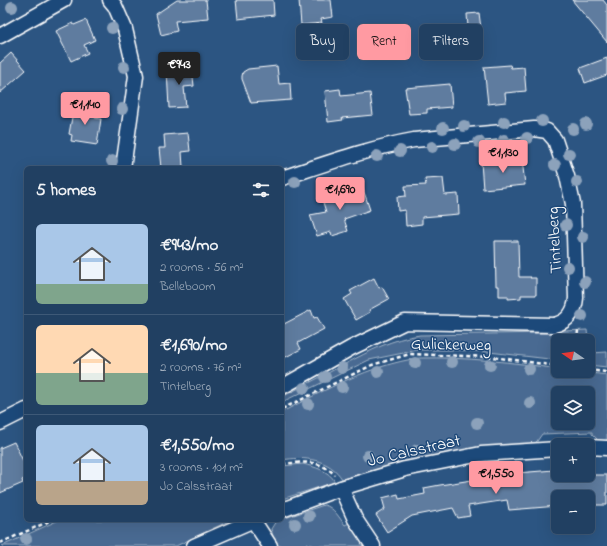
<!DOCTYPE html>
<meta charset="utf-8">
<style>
:root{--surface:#214062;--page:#2d4b6b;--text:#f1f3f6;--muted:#a2afbe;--line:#3e5977;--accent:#ff9aa2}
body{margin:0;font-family:"Indie Flower",sans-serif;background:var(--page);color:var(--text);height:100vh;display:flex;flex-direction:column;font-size:15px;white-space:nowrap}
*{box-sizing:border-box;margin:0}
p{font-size:13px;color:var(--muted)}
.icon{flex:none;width:22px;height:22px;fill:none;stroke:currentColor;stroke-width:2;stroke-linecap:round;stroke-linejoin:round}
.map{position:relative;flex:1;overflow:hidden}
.details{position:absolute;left:24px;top:166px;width:260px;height:356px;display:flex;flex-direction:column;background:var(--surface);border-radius:6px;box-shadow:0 4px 16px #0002,0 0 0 1px var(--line)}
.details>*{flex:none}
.hud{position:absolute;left:296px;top:24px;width:251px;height:36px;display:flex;gap:8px}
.needle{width:26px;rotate:283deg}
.tools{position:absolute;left:551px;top:334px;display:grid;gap:8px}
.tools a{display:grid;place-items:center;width:44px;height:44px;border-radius:6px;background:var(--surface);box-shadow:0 4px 16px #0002,0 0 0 1px var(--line);font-size:20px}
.price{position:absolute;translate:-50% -34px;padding:0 9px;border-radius:4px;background:var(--accent);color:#111;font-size:13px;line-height:26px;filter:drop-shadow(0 1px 2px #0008)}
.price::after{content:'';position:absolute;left:50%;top:24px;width:12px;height:9px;margin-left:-6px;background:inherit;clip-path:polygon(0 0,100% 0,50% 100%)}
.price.current{background:#222;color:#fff}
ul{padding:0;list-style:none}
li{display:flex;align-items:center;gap:12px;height:100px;padding:0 12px}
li+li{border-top:1px solid var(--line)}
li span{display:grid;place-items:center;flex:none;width:112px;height:80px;border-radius:6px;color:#555}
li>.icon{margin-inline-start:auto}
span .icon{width:48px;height:48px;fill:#fffc;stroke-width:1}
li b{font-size:17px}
h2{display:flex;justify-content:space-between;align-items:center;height:48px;padding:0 12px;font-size:17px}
.tag{padding:0 14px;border-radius:6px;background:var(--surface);box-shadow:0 4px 16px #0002,0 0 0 1px var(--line);font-size:14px;line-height:36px}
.tag.current{background:var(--accent);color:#111}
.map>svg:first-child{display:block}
.green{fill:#486b92;stroke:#a4b5c8;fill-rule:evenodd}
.building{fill:#5e7c9f;stroke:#fff}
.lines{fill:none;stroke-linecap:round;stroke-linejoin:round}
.street-casing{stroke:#fff;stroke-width:17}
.path{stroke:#fff;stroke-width:2.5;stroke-dasharray:4 3;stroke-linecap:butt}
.street{stroke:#1f4a7a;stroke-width:14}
.tree{fill:#8ca2bb}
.labels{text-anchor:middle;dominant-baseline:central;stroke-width:3;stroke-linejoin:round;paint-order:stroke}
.street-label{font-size:17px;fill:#fff;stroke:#1f4a7a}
</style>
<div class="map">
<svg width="607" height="546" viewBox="0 0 607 546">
<rect width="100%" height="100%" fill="#2c5582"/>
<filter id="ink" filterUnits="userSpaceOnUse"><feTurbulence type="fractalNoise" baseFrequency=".025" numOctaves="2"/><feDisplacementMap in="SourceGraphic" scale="8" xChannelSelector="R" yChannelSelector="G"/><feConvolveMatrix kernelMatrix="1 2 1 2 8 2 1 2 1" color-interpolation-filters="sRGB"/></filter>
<g filter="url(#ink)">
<!-- green -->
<g class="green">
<path d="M587,330L588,341H558V360L489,352L452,350H418L369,360L282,402V397C303,386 324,375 345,364C370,351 391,339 420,335L552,333L563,331Z"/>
<path d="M588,348L589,360H592V353L607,352V367L588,365Z"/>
<path d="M419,358C466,357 512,362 558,369V371H575L607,375V441L598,440L592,434V432L542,434L535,444L384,468L342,479C330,459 304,456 282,460V412C325,390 370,365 419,358ZM558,393H588V423H558Z"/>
<path d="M303,464C314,467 329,470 335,482L282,499V466Z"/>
<path d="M324,505C334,507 339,518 345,525L349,523L365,546H315L307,543L305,546H275L270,539L273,536L271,529L276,521Z"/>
<path d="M59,520H231L176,546H2Z"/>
</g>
<!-- building -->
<g class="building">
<path d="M177,0H206L208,18L175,21L177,31L161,35L156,14Z"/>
<path d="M236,0H273L274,15L238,19Z"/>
<path d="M299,0H331L333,17L321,19L322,23L301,25Z"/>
<path d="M572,0H603L607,5V42Z"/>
<path d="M479,13L484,52L470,53L467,14Z"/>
<path d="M86,20L95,40L84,45L88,53L71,61L56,31L73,23L74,25Z"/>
<path d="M11,53L26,70L0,93V63Z"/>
<path d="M607,58V75L585,83L580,68Z"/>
<path d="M510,65L511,68L524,67L526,91L505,93L506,102L488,104L484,67Z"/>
<path d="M277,66L279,84L290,83L291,100L251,103L242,79V76L243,72L248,69Z"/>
<path d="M192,67L194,86L184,87L186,107L169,108L167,70Z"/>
<path d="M450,84L452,107L427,109V113L409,114L405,88Z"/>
<path d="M340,89L341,96L370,93L373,115L342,118L343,120L328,122L325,91Z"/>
<path d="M74,106L96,109L95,118L101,119L97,145L71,141L72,135L69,134Z"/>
<path d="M188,133L190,151L182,152L183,167L182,168H161L159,148H165L164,135Z"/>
<path d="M522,159L525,185L483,189L481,162Z"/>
<path d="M443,178L445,195L458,194L459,214L422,217V224L406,226L405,210L398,211L397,197L406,196L405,186L426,185L425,179Z"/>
<path d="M362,186L370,210L344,219L348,231L332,236L331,232L317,236L310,215L326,212L321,196L350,187L352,190Z"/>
<path d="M495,241H518L519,277H531L530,278H536V295H521V298L508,299V296H499V286H496Z"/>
<path d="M374,278L379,288L382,287L389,299L369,310L370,312L356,320L344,299L352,294L350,291Z"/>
<path d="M311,310L314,318L317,317L324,329L298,343L301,349L282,359V325Z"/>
<path d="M14,442L26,467V478L22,480L23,483L0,493V448Z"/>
<path d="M554,470V475H607V505H588V497H558V506L509,510L507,500L468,506L470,516L458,518L453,508L412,516L387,532L376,515L385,509L382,498L398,494L399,499L425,494L424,488L440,485L517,473Z"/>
</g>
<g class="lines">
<defs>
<g id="street">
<path d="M110,0L115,6L125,29L136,76L123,168"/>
<path d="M0,36L64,0"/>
<path d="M282,178C325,164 369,148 414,140L534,129L547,131L555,140L567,176L573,204L576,298C575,312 567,322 554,325L405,322L351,348L282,387"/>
<path d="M0,423L26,410"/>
<path d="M588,447L607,448"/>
<path d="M341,488L355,519L373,546"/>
<path d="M282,510L341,488L405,469L481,454L558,449"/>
<path d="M253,520L270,546"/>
<path d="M194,546L254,520"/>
</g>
</defs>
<!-- street casing -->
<use href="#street" class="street-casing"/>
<!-- path -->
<g class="path">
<path d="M577,341L578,330"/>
<path d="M588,370L607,372"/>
<path d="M282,409L372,365L410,354L493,357L558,366"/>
<path d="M282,464C303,462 319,459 335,475"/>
<path d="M0,543L52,520"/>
</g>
<!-- street -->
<use href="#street" class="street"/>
</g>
<!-- trees -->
<g class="tree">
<circle cx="12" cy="7" r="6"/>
<circle cx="112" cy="28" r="6"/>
<circle cx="124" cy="67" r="6"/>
<circle cx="122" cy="109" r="6"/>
<circle cx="542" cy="121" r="6"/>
<circle cx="504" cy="122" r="6"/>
<circle cx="586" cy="124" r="6"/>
<circle cx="464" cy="126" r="6"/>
<circle cx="443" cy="128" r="6"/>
<circle cx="573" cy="129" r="6"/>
<circle cx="527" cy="138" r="6"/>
<circle cx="504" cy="140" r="6"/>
<circle cx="479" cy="142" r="6"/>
<circle cx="455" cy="144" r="6"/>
<circle cx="432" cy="147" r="6"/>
<circle cx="400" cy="151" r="6"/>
<circle cx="569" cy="154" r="6"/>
<circle cx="377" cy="156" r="6"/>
<circle cx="112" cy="161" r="6"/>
<circle cx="555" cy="165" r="6"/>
<circle cx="295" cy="182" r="6"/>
<circle cx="577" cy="182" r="6"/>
<circle cx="566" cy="225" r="6"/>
<circle cx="583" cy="237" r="6"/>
<circle cx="568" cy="267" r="6"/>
<circle cx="585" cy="282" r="6"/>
<circle cx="582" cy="316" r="6"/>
<circle cx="452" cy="362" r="6"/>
<circle cx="415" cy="363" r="6"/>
<circle cx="490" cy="365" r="6"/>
<circle cx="342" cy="368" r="6"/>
<circle cx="529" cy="369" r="6"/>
<circle cx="378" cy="372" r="6"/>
<circle cx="325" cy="377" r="6"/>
<circle cx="342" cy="387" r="6"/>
<circle cx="304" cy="388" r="6"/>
<circle cx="530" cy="403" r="6"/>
<circle cx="308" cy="404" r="6"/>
<circle cx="477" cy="423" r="6"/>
<circle cx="417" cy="450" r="6"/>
<circle cx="368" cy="456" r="6"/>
<circle cx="309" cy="516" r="6"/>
<circle cx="295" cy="524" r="6"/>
<circle cx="26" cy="539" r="6"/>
</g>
</g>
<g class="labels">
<!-- street labels -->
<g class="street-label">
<text transform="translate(555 240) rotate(-93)">Tintelberg</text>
<text transform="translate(451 345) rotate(1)">Gulickerweg</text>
<text transform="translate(414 451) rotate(-13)">Jo Calsstraat</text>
</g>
</g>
</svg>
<div class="tools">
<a><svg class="needle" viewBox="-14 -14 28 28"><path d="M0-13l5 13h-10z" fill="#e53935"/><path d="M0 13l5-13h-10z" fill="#a2afbe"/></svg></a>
<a><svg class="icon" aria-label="layers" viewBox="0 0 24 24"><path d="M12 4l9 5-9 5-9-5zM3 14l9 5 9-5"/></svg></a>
<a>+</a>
<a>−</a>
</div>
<b class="price current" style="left:179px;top:86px">€943</b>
<b class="price" style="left:85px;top:126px">€1,140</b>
<b class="price" style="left:503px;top:174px">€1,130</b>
<b class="price" style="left:340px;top:211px">€1,690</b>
<b class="price" style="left:496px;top:495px">€1,550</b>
<div class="hud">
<a class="tag">Buy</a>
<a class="tag current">Rent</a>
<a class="tag">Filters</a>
</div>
<section class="details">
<h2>5 homes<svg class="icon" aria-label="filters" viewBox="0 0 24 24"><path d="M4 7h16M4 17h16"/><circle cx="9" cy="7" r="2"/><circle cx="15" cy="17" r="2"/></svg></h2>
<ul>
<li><span style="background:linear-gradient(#a9c7e8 75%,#7fa58c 0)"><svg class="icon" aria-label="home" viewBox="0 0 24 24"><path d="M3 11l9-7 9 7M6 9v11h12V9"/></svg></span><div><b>€943/mo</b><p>2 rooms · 56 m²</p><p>Belleboom</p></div></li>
<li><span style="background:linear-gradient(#ffd9b3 60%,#7fa58c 0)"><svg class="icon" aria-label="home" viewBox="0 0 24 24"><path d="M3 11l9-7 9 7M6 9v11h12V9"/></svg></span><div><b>€1,690/mo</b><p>2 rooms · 76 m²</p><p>Tintelberg</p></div></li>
<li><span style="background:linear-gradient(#a9c7e8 70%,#b9a48a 0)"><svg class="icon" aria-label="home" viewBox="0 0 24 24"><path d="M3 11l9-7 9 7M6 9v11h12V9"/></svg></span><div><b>€1,550/mo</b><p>3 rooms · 101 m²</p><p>Jo Calsstraat</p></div></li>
</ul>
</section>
</div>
